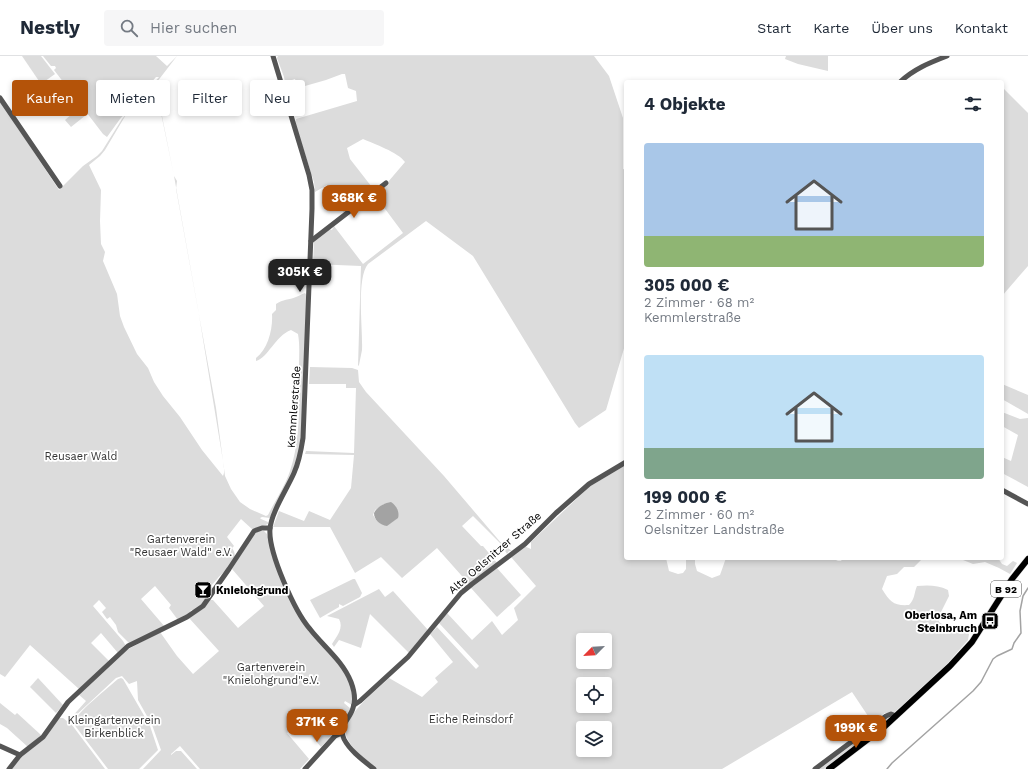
<!DOCTYPE html>
<html lang="de">
<meta charset="utf-8">
<style>
:root{--surface:#fff;--page:#f6f6f7;--text:#1f2937;--muted:#747a83;--line:#e0e1e3;--accent:#b45309}
body{margin:0;font-family:"Work Sans",sans-serif;background:var(--page);color:var(--text);height:100vh;display:flex;flex-direction:column;font-size:15px;white-space:nowrap}
*{box-sizing:border-box;margin:0}
p{font-size:13px;color:var(--muted)}
.icon{flex:none;width:22px;height:22px;fill:none;stroke:currentColor;stroke-width:2;stroke-linecap:round;stroke-linejoin:round}
.map{position:relative;flex:1;overflow:hidden}
.drawer{position:absolute;left:624px;top:24px;width:380px;height:480px;display:flex;flex-direction:column;background:var(--surface);border-radius:4px;box-shadow:0 2px 6px #0003}
.drawer>*{flex:none}
.banner{position:absolute;left:12px;top:24px;width:380px;height:36px;display:flex;gap:8px}
.needle{width:26px;rotate:246deg}
.buttons{position:absolute;left:576px;top:577px;display:grid;gap:8px}
.buttons a{display:grid;place-items:center;width:36px;height:36px;border-radius:4px;background:var(--surface);box-shadow:0 2px 6px #0003;font-size:20px}
.price{position:absolute;translate:-50% -34px;padding:0 9px;border-radius:8px;background:var(--accent);color:#fff;font-size:13px;line-height:26px;filter:drop-shadow(0 1px 2px #0008)}
.price::after{content:'';position:absolute;left:50%;top:24px;width:12px;height:9px;margin-left:-6px;background:inherit;clip-path:polygon(0 0,100% 0,50% 100%)}
.price.current{background:#222;color:#fff}
ul{padding:0;list-style:none}
li{display:grid;align-content:center;gap:8px;height:212px;padding:0 20px}
li span{display:grid;place-items:center;height:124px;border-radius:4px;color:#555}
li>.icon{margin-inline-start:auto}
span .icon{width:72px;height:72px;fill:#fffc;stroke-width:1}
li b{font-size:17px}
h2{display:flex;justify-content:space-between;align-items:center;height:48px;padding:0 20px;font-size:17px}
.chip{padding:0 14px;border-radius:4px;background:var(--surface);box-shadow:0 2px 6px #0003;font-size:14px;line-height:36px}
.chip.current{background:var(--accent);color:#fff}
header{display:flex;align-items:center;gap:24px;box-sizing:border-box;height:56px;padding:0 20px;background:var(--surface);border-bottom:1px solid var(--line)}
header strong{font-size:19px}
nav{display:flex;gap:22px;margin-inline-start:auto;font-size:14px}
.search{width:280px;height:36px;background:var(--page);display:flex;align-items:center;gap:10px;box-sizing:border-box;padding:0 14px;border-radius:4px;color:var(--muted);font-size:15px}
.map>svg:first-child{display:block}
.green{fill:#dcdcdc;fill-rule:evenodd}
.water{fill:#a3a3a3}
.lines{fill:none;stroke-linecap:round;stroke-linejoin:round}
.stream{stroke:#a3a3a3;stroke-width:1.5}
.major-casing{stroke:#dbdbdb;stroke-width:7}
.minor{stroke:#555;stroke-width:5}
.major{stroke:#000;stroke-width:6}
.labels{text-anchor:middle;dominant-baseline:central;stroke-width:3.5;stroke-linejoin:round;paint-order:stroke}
.shield{fill:#fff;stroke:#4c4c4c;stroke-width:1}
.shield-label{font-size:10px;font-weight:bold;fill:#000}
.street-label{font-size:11px;fill:#000;stroke:#fff}
.park-label{font-size:11px;fill:#333;stroke:#fff}
.poi-label{font-size:11px;font-weight:bold;fill:#000;stroke:#fff;text-anchor:start}
</style>
<header>
<strong>Nestly</strong>
<div class="search"><svg class="icon" aria-label="search" viewBox="0 0 24 24"><circle cx="10" cy="10" r="6"/><path d="M15 15l6 6"/></svg>Hier suchen</div>
<nav><a>Start</a><a>Karte</a><a>Über uns</a><a>Kontakt</a></nav>
</header>
<div class="map">
<svg width="1028" height="713" viewBox="0 0 1028 713">
<rect width="100%" height="100%" fill="#fff"/>
<!-- green -->
<g class="green">
<path d="M22,0H41L55,18L41,28Z"/>
<path d="M43,0H156L167,10L177,0L157,26L156,30L174,120L177,125L176,133L216,352L225,420L231,433L240,446L250,453L266,460L268,459C275,445 285,430 290,415C301,382 299,346 299,311C299,300 300,289 298,278L291,274C275,280 268,302 256,305V302C268,293 273,273 272,258L276,254V248C283,243 289,244 296,241C300,240 301,238 305,237L307,240L301,383L297,406L270,462L262,461L260,462L261,463L268,466V468L253,474L241,463L227,481L234,490L232,492C240,503 229,511 222,518C218,521 215,526 211,530L214,533L206,545L194,555L191,554L189,558L178,564L169,552L171,549L155,530L141,543L165,571L130,588L118,576L116,569L110,561L107,563L102,556L106,552L99,544L93,550L123,585L126,590L118,597L101,577L91,587L109,605L79,633L30,589L5,621L0,618V45L59,134L83,110L97,100L102,95L122,63L159,21H156L120,63L107,81L103,78L54,14L56,12L55,10H51ZM153,29H154L156,33L174,120L198,253L224,411V417L223,420L202,394L180,361L163,340L154,326L148,312L137,298L124,271L120,260L117,238L103,205L105,196L101,188L100,165L101,134L89,109L100,100L105,94L127,57Z"/>
<path d="M278,0H594L609,20L623,62V113L626,114V283L625,289L606,354L579,372L575,367L473,200L426,165L368,208C356,223 363,273 362,294C361,299 360,304 359,309L358,310L361,210L313,208L314,185L329,173L332,174L334,170L363,208L403,177L374,138L388,126L405,106C398,96 374,88 363,83L347,92L350,103L375,135L361,145H359L355,149L344,157L327,129L315,136L314,126L295,67L296,63L357,45L356,35L348,32L345,18H342L326,24L298,32L295,23L289,25L290,29L286,31L284,21L277,2Z"/>
<path d="M786,0H828V15L798,8L785,3Z"/>
<path d="M1002,31L1028,57V210L1002,240Z"/>
<path d="M80,51L86,59L71,71L65,64Z"/>
<path d="M310,311L352,312L358,314L359,326L366,336L444,420L502,488L512,495H509L507,498L501,488L473,460L462,470L481,490H483L497,507L469,528L437,492L402,522L381,501L355,517L330,471H273L279,455L304,465L309,455L330,464L351,432L354,399L305,398L306,395L354,397L356,332H346V328H309ZM384,448L396,463L389,468L377,465L373,459L375,454Z"/>
<path d="M1002,328L1028,339V358L1002,343Z"/>
<path d="M1002,356L1020,363L1028,362V431L1002,417V401L1011,405L1018,379L1002,370Z"/>
<path d="M626,409V502H666L669,515L678,518L683,517L686,513V502H695V508L697,515L712,522L720,519L726,502H832L838,505H841L843,502H923L914,511H904L897,518L887,520L882,533C890,546 894,550 909,549C915,543 914,537 917,530C928,529 938,529 948,534L949,540L939,560V566L948,572L961,573L969,578L968,584L947,608L894,657H885L872,666L852,636L722,713H377C367,704 353,695 347,682C338,663 378,633 389,622L422,641L438,626L435,622L453,606L430,578L437,571L476,613L479,610L439,567L447,557L472,584L492,565L502,579L518,564L514,552L536,530L511,501L524,490L531,493V486L589,431ZM583,584H605V606H583ZM583,628H605V650H583ZM583,672H605V694H583Z"/>
<path d="M259,475H264L267,478C270,486 270,494 273,502C282,528 293,553 310,575C327,598 356,617 352,649L345,645L344,647L351,653L333,678L321,691L300,666L287,677L309,703L300,713H200L180,690L171,698V699L176,695H181L197,713H143L161,694L152,669L138,644L137,625L129,628L122,620L116,622L73,662L70,663L86,645L78,638L63,656V658H61L63,654L84,631L112,607L125,595L160,576L177,600L193,618L219,595L189,562L204,552L210,544H213L238,572L264,550L232,513L254,478Z"/>
<path d="M958,502H998L1002,508L1007,510L1013,505L1017,507L1010,518L999,512L985,506L973,508Z"/>
<path d="M497,512L521,539L497,561L471,532Z"/>
<path d="M353,523H355L362,537L360,541L343,550L339,548V551L320,562L310,544Z"/>
<path d="M379,533L385,541L393,535L428,574L409,597L370,558L361,592L339,584L334,591L332,588C337,580 344,572 339,563L327,560Z"/>
<path d="M38,622L63,649L56,657L30,631Z"/>
<path d="M121,622L123,623L150,670L158,694L139,713H108L73,667C76,657 108,632 118,623Z"/>
<path d="M0,647L15,659L17,657L41,679L28,691L7,672L0,668Z"/>
<path d="M890,661L842,700L824,713H817L830,705L883,663Z"/>
<path d="M57,662H63L72,669L105,713H11Z"/>
</g>
<!-- water -->
<path class="water" d="M391,446C396,449 400,456 398,462L387,470C380,469 374,464 374,457C377,451 384,447 391,446Z"/>
<g class="lines">
<!-- stream -->
<path class="stream" d="M887,713L892,707L973,635L981,626L993,603L997,600L1012,593L1014,587L1021,577L1020,555L1023,540L1028,532"/>
<defs>
<path id="major" d="M829,713L885,670L950,610L972,586L1012,523L1028,503"/>
</defs>
<!-- major casing -->
<use href="#major" class="major-casing"/>
<!-- minor -->
<g class="minor">
<path d="M273,0L309,119L312,134V153L303,382C301,395 299,406 294,417C287,433 271,457 270,473C268,496 295,556 310,573C323,590 343,605 351,626C354,634 356,644 353,652C350,663 338,670 344,683C350,695 364,705 374,713"/>
<path d="M900,26C914,13 929,7 947,0"/>
<path d="M0,42L60,130"/>
<path d="M311,185L386,127"/>
<path d="M1002,434L1028,448"/>
<path d="M354,649L360,645L408,601L461,537L472,528L525,488L556,457L589,428L626,406"/>
<path d="M0,690L20,699"/>
<path d="M9,713L20,699L43,681L68,646L128,590L187,561L203,550L229,513L254,475L262,472H270"/>
<path d="M305,713L335,680L342,677"/>
<path d="M815,713L886,660L891,658L896,660"/>
</g>
<!-- major -->
<use href="#major" class="major"/>
</g>
<!-- icons -->
<defs>
<symbol id="bar-square" viewBox="-11 -11 22 22"><rect x="-9" y="-9" width="18" height="18" rx="4" fill="#000" stroke="#fff"/><path d="M-6-5H6L.8 .8V4.5H3.5V6h-7V4.5H-.8V.8Z" fill="#fff"/></symbol>
<symbol id="bus-square" viewBox="-11 -11 22 22"><rect x="-9" y="-9" width="18" height="18" rx="4" fill="#000" stroke="#fff"/><path d="M-5-6H5V4H4V6H2V4H-2V6H-4V4H-5ZM-3.5-4V0h7V-4ZM-3.5 1.2v1.5H-2V1.2ZM2 1.2v1.5H3.5V1.2Z" fill="#fff"/></symbol>
</defs>
<g fill-rule="evenodd">
<use href="#bar-square" x="193" y="524" width="20" height="20"/>
<use href="#bus-square" x="980" y="555" width="20" height="20"/>
</g>
<g class="labels">
<!-- shield labels -->
<rect class="shield" x="991" y="525" width="30" height="16" rx="3"/>
<g class="shield-label">
<text x="1006" y="533">B 92</text>
</g>
<!-- street labels -->
<g class="street-label">
<text transform="translate(294 351) rotate(-86)">Kemmlerstraße</text>
<text transform="translate(495 497) rotate(-41)">Alte Oelsnitzer Straße</text>
</g>
<!-- park labels -->
<g class="park-label">
<text x="81" y="400">Reusaer Wald</text>
<text x="181" y="483">Gartenverein<tspan x="181" dy="13">"Reusaer Wald" e.V.</tspan></text>
<text x="271" y="611">Gartenverein<tspan x="271" dy="13">"Knielohgrund"e.V.</tspan></text>
<text x="471" y="663">Eiche Reinsdorf</text>
<text x="114" y="664">Kleingartenverein<tspan x="114" dy="13">Birkenblick</tspan></text>
</g>
<!-- poi labels -->
<g class="poi-label">
<text x="216" y="534">Knielohgrund</text>
<text x="977" y="559" text-anchor="end">Oberlosa, Am<tspan x="977" dy="13">Steinbruch</tspan></text>
</g>
</g>
</svg>
<div class="buttons">
<a><svg class="needle" viewBox="-14 -14 28 28"><path d="M0-13l5 13h-10z" fill="#e53935"/><path d="M0 13l5-13h-10z" fill="#747a83"/></svg></a>
<a><svg class="icon" aria-label="locate" viewBox="0 0 24 24"><circle cx="12" cy="12" r="6"/><path d="M12 2v4M12 18v4M2 12h4M18 12h4"/></svg></a>
<a><svg class="icon" aria-label="layers" viewBox="0 0 24 24"><path d="M12 4l9 5-9 5-9-5zM3 14l9 5 9-5"/></svg></a>
</div>
<b class="price" style="left:354px;top:163px">368K €</b>
<b class="price current" style="left:300px;top:237px">305K €</b>
<b class="price" style="left:317px;top:687px">371K €</b>
<b class="price" style="left:856px;top:693px">199K €</b>
<div class="banner">
<a class="chip current">Kaufen</a>
<a class="chip">Mieten</a>
<a class="chip">Filter</a>
<a class="chip">Neu</a>
</div>
<section class="drawer">
<h2>4 Objekte<svg class="icon" aria-label="filters" viewBox="0 0 24 24"><path d="M4 7h16M4 17h16"/><circle cx="9" cy="7" r="2"/><circle cx="15" cy="17" r="2"/></svg></h2>
<ul>
<li><span style="background:linear-gradient(#a9c7e8 75%,#8fb573 0)"><svg class="icon" aria-label="home" viewBox="0 0 24 24"><path d="M3 11l9-7 9 7M6 9v11h12V9"/></svg></span><div><b>305 000 €</b><p>2 Zimmer · 68 m²</p><p>Kemmlerstraße</p></div></li>
<li><span style="background:linear-gradient(#bfe0f5 75%,#7fa58c 0)"><svg class="icon" aria-label="home" viewBox="0 0 24 24"><path d="M3 11l9-7 9 7M6 9v11h12V9"/></svg></span><div><b>199 000 €</b><p>2 Zimmer · 60 m²</p><p>Oelsnitzer Landstraße</p></div></li>
</ul>
</section>
</div>
